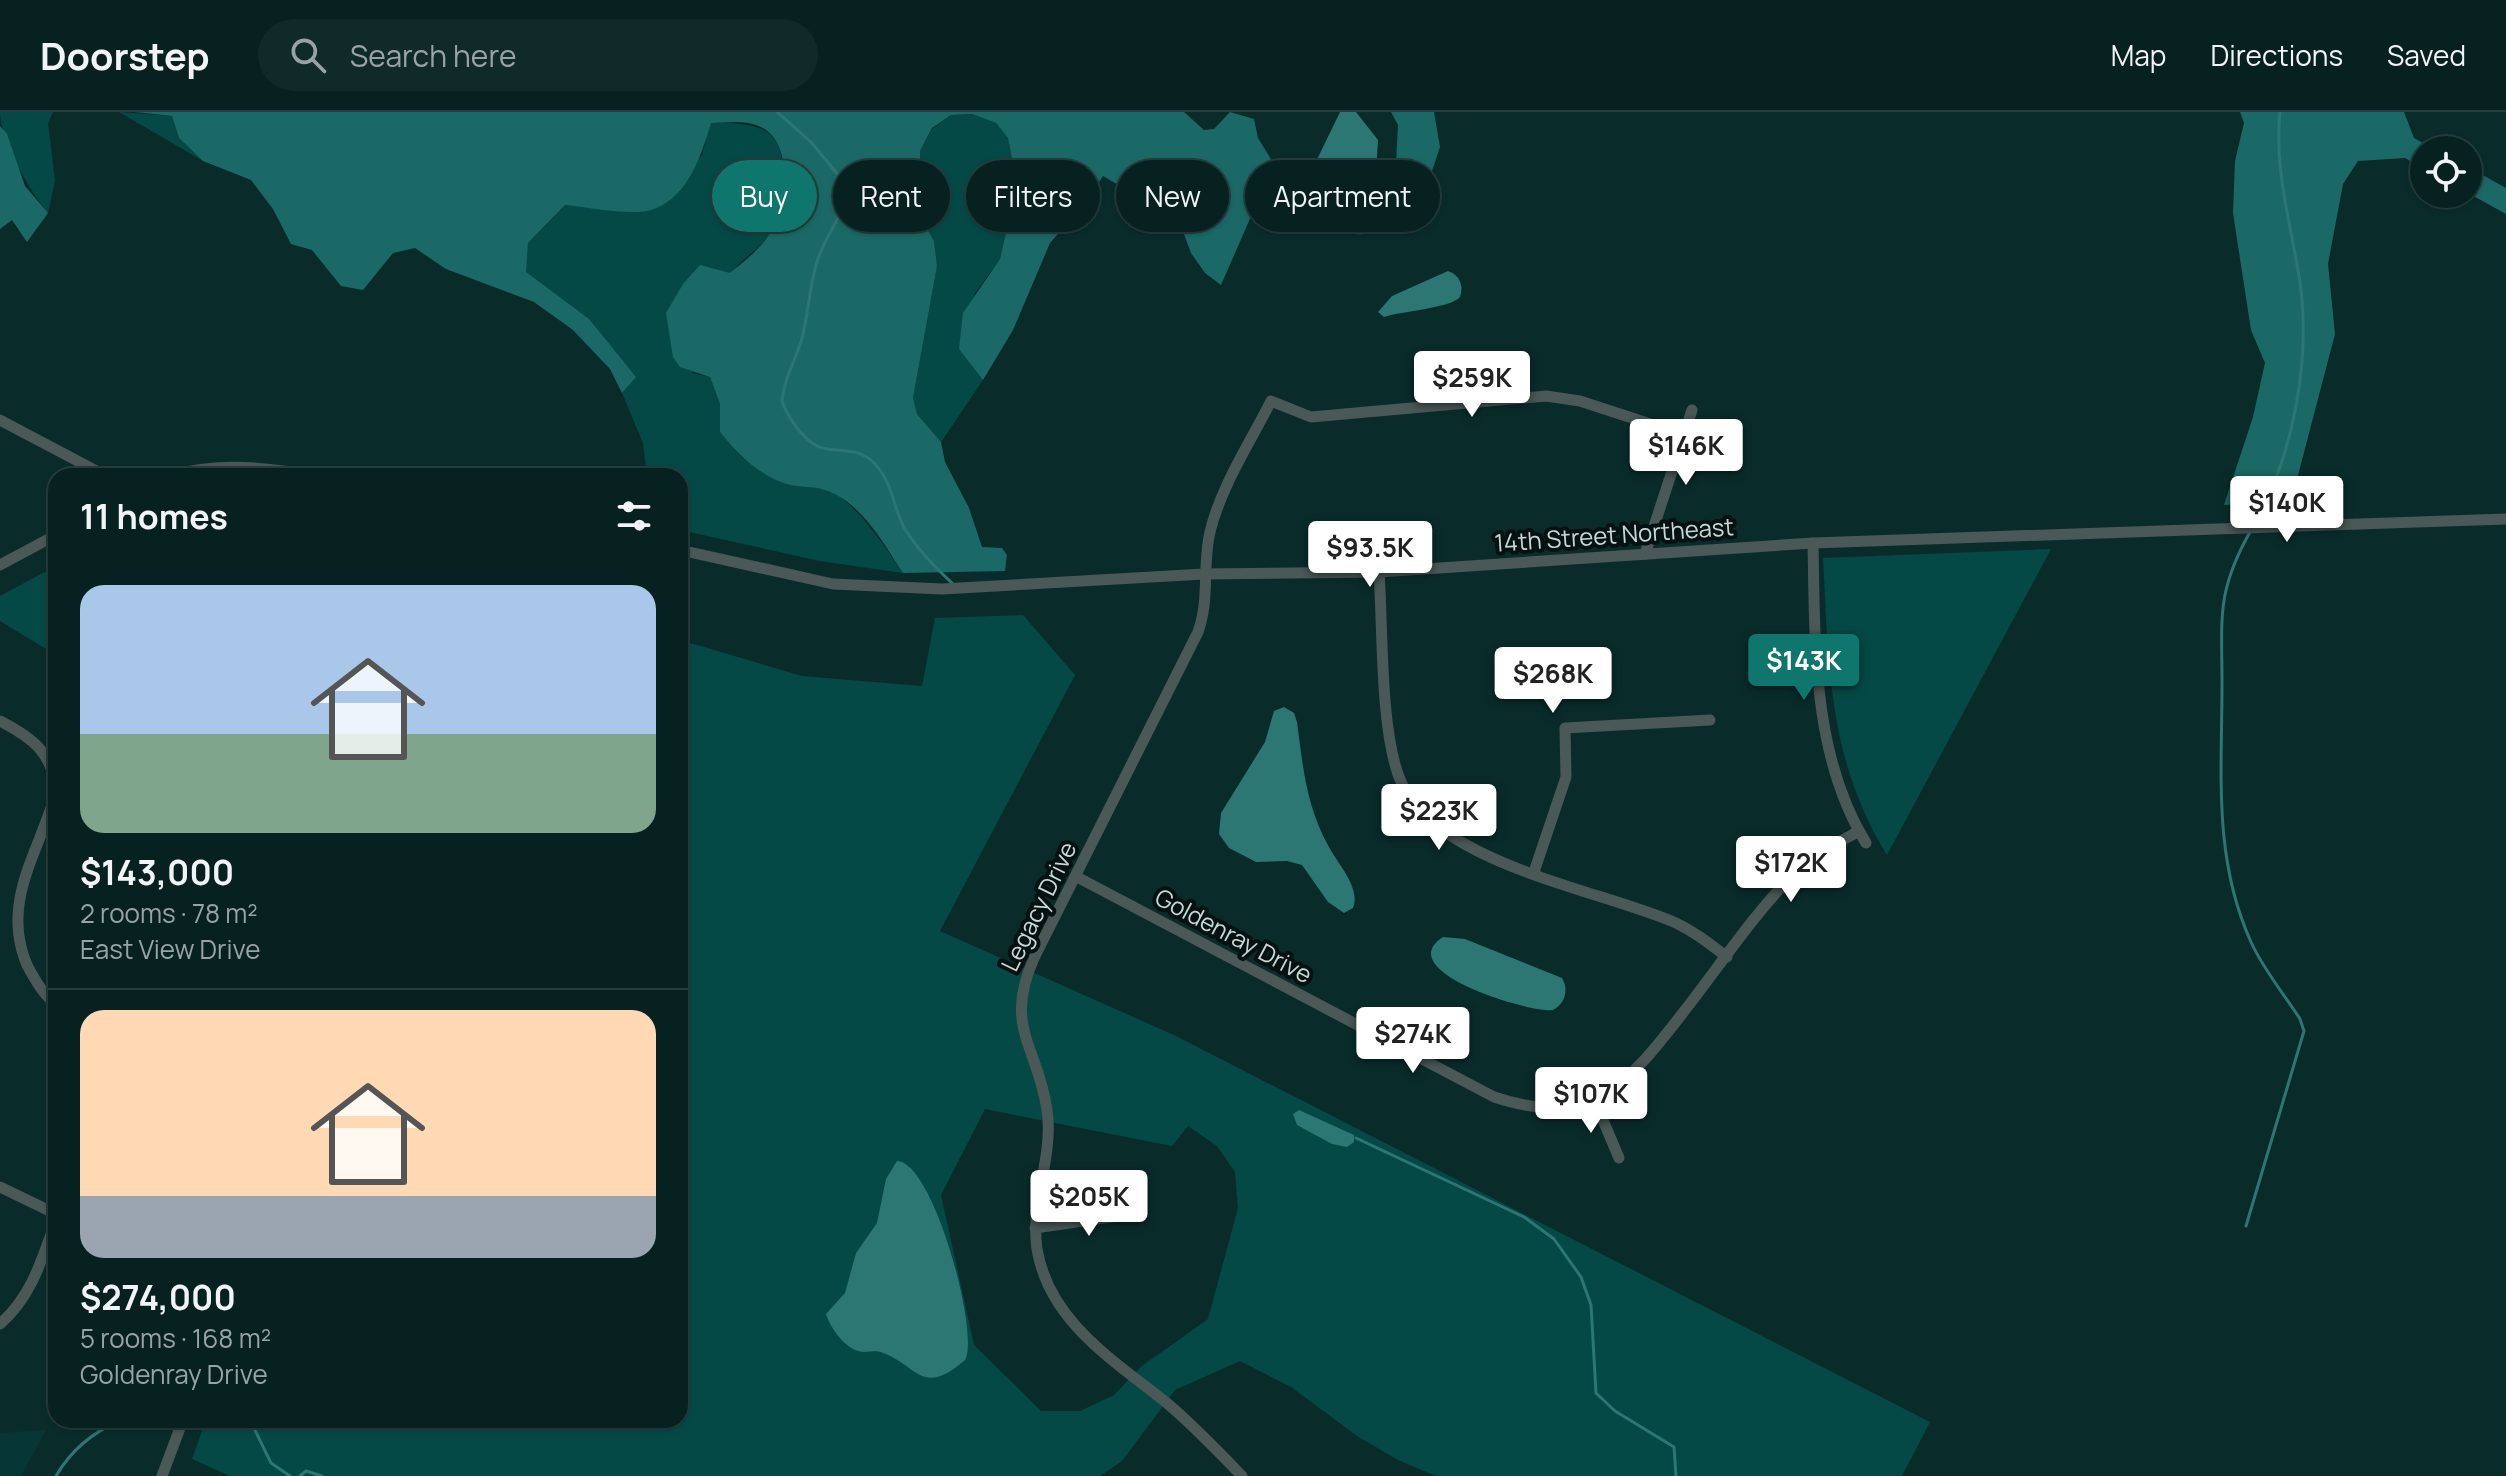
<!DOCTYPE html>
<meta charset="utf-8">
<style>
:root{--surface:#072120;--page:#102929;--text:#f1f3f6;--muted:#98a3a5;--line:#283e3e;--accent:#0f766e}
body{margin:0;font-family:Manrope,sans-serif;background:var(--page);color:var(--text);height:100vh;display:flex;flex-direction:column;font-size:30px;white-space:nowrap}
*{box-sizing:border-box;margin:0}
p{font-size:26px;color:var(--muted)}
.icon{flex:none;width:44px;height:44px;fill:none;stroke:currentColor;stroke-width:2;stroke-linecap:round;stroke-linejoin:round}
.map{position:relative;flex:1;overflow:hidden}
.details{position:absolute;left:48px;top:356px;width:640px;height:960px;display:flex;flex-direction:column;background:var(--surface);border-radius:24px;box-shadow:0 2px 6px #0004,0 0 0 2px var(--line)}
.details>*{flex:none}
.top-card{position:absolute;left:712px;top:48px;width:760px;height:72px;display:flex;gap:16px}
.fabs{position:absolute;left:2410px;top:24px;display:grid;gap:16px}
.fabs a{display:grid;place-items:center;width:72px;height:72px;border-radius:50%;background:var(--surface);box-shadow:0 2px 6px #0004,0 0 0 2px var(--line);font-size:40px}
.price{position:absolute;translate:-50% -68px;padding:0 18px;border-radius:8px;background:#fff;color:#222;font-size:26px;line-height:52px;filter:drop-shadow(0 2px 4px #0008)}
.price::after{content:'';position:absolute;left:50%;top:48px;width:24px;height:18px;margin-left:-12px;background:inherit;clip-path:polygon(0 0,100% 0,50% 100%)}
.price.current{background:var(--accent);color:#fff}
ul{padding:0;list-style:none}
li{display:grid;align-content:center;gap:16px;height:424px;padding:0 32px}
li+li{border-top:2px solid var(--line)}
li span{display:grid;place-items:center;height:248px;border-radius:24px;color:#555}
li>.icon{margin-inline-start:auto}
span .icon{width:144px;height:144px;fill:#fffc;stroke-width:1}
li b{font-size:34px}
h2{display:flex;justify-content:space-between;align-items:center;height:96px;padding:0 32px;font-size:34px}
.tag{padding:0 28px;border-radius:36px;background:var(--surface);box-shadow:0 2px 6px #0004,0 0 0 2px var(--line);font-size:28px;line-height:72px}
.tag.current{background:var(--accent);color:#fff}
header{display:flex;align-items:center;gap:48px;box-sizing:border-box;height:112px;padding:0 40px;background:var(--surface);border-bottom:2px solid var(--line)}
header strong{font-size:38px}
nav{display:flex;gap:44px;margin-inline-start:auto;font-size:28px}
.search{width:560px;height:72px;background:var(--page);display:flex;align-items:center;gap:20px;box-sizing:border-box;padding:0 28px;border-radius:44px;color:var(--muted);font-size:30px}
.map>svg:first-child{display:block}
.built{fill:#063735}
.green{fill:#054947;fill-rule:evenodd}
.forest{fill:#1b6966}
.water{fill:#2c7673}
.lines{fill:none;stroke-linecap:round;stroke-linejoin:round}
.stream{stroke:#2c7673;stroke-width:3}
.minor{stroke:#4a5857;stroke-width:11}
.labels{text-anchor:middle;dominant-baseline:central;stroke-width:8;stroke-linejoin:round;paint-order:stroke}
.street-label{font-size:24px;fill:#c5d8d6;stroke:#051211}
</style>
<header>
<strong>Doorstep</strong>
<div class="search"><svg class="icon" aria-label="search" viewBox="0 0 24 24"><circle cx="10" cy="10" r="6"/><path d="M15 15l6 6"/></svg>Search here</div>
<nav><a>Map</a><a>Directions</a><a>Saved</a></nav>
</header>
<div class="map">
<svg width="2506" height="1364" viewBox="0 0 2506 1364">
<rect width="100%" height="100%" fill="#092c2b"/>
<!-- built -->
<path class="built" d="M46,1318L21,1364H0V1321Z"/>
<!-- green -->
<g class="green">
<path d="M0,0H53L48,11L55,69L48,101C30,79 0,28 0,0Z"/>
<path d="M119,0L172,4L179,26L203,49Z"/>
<path d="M972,2L996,11L1008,26L1017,73L1000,147L975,181L960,237L983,268L941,330L917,302L913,286L937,154L934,129L920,104V39L932,17L951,3Z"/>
<path d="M710,11C763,10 789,17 781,77C780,91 776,113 768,124C758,139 738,148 730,164C713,193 704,230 692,261L710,265L720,292V320L805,374C842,366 885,435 903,461L820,449L680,418V364H647L643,331L622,281L636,264L525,160L528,131L565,93L647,99L702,43Z"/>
<path d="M2051,437L1887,743C1828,647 1829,555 1823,446Z"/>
<path d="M56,454V543L0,509V484Z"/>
<path d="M1023,503L1075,563L940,819L1176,924L1930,1310L1902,1364H1436L1398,1348L1357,1324L1291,1275L1240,1249L1175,1278L1122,1349L1100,1364H230L192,1347L206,1308H680V528L802,564L922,574L935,506ZM985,997L1172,1034L1188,1014L1217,1034L1235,1060L1238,1096L1208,1207L1142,1254L1114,1283L1080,1299H1041L974,1233L941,1083Z"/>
</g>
<!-- forest -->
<g class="forest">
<path d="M135,0H1184L1204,18L1214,17L1230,0L1254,7L1258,26L1274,52L1221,173L1205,161L1191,141L1182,117L1165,100L1103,64L1087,89L1050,131L1013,218L983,268L959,237L963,201L1000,147L1017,73L1008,26L996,11L972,2L951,3L932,16L920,39V104L934,129L937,154L913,286L917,302L941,330L945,350L969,396L982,435L1002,436L1007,443L1005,459L903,461C886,435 867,401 840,385C817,371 809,378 787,372C758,363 738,342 720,320V292L710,265L680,255L673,245L666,201L683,172L700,153L730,161C742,151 763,135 769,122C786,89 798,19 748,11C736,9 723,11 711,11C701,44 687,90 647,99C627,103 587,95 565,93L528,131L526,160L589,207L636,265L622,281L610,257L573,218L534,190L446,157L415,136L393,141L363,178L341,174L312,138L291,132L273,97L251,68L203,49L179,26L172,4Z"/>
<path d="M1391,0H1434L1440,35L1431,62L1418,66L1396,52L1398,13Z"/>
<path d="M2240,0H2404L2414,26L2436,38H2424V57L2405,46L2358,49L2343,72L2328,152L2335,222L2291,390L2224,393L2253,305L2265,251L2251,218L2233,101L2235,49L2244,11Z"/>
<path d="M0,14L7,22L25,74L48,101L27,130L12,108L0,117Z"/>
<path d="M2468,55L2506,76V102L2468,81Z"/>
</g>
<!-- water -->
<g class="water">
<path d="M1340,0H1356L1378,28L1373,109L1363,122C1339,126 1323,91 1299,106L1291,101Z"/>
<path d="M1448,159C1460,163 1464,174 1460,185C1451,196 1402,199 1384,205L1378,200L1392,184Z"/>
<path d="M1284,595L1294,601L1297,610C1303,655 1306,694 1329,735C1338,752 1361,776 1353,796L1344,801L1328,790L1302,753L1287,749L1256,750L1229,736L1219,722L1221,701L1265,630L1274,599Z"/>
<path d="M1443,825L1465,827L1562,866C1569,878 1565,892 1553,898C1528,901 1390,859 1443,825Z"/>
<path d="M1299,998L1354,1023V1030L1347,1035L1332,1032L1297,1013L1293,1002Z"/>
<path d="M897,1049C934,1050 980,1223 965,1248C922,1286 917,1253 883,1241C876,1238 871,1240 864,1240C846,1239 831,1217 826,1202L845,1181L856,1141L877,1111L886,1067Z"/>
</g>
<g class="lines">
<!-- stream -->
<g class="stream">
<path d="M777,0L811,30L849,76C844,102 828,120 819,144C809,171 809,202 801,230C794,251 784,267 782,289C788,306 807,335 827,337C843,339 861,337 874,351C894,372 892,394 905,417C919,439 935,455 954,473"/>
<path d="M2254,413C2293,345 2311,248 2300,170C2291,112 2274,59 2280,0"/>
<path d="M1356,1026L1524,1105L1554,1127L1581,1165L1591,1193L1596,1281L1615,1299L1674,1335L1676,1364"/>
<path d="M2246,1114L2304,919L2300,907C2284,882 2263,857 2251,830C2213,746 2222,662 2222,572C2222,507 2216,480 2250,420"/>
<path d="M250,1308L271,1351L290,1364"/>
<path d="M56,1364C71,1338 93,1320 121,1308"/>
<path d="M300,1364L306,1359L322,1364"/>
</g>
<!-- minor -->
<g class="minor">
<path d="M0,308L106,364"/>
<path d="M168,364C220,350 265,355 318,364"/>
<path d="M1813,431C1815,532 1812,643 1866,731"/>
<path d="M680,438L833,472L942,477L1204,462L1379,460L1813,431L2506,407"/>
<path d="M1645,442L1692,298"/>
<path d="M0,453L56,423"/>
<path d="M1379,460C1383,517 1380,614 1399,665C1430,751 1598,777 1676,811C1695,820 1710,832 1727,845"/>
<path d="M0,609C33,626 53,641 56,680"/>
<path d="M56,680C40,739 0,789 27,853C35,868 43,882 56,893"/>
<path d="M1534,760L1566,665L1565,616L1710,608"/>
<path d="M1077,765L1494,985C1591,1017 1626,974 1682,902C1719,855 1754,801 1797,759C1815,742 1838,731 1859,719"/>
<path d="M1594,987L1619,1046"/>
<path d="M0,1075L56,1102"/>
<path d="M1035,1116L1138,1101"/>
<path d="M0,1212C32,1184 42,1147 56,1108"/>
<path d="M162,1364L183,1308"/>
<path d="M1242,1364C1218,1339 1194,1314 1168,1292C1115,1249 1049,1210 1037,1137C1030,1090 1054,1045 1047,998C1038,934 1003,916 1034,846L1198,520C1210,487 1202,454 1210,420C1221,374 1250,331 1271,289L1311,305L1546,284L1580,289L1684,323"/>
</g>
</g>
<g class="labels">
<!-- street labels -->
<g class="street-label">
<text transform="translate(1614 422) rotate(-4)">14th Street Northeast</text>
<text transform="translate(1038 794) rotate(-64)">Legacy Drive</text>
<text transform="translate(1234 823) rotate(28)">Goldenray Drive</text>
</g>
</g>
</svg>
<div class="fabs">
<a><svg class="icon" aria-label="locate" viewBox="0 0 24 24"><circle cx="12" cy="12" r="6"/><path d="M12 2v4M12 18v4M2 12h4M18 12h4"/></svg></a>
</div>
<b class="price" style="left:1472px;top:307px">$259K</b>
<b class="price" style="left:1686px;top:375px">$146K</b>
<b class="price" style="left:2287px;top:432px">$140K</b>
<b class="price" style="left:1370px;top:477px">$93.5K</b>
<b class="price current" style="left:1804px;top:590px">$143K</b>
<b class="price" style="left:1553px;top:603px">$268K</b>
<b class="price" style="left:1439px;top:740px">$223K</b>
<b class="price" style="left:1791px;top:792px">$172K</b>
<b class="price" style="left:1413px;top:963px">$274K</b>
<b class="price" style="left:1591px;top:1023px">$107K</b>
<b class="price" style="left:1089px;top:1126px">$205K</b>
<div class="top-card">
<a class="tag current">Buy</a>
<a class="tag">Rent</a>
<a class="tag">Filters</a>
<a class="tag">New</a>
<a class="tag">Apartment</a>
</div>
<section class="details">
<h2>11 homes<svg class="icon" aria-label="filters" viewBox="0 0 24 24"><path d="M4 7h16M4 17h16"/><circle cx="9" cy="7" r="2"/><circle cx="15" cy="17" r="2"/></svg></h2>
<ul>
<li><span style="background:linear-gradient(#a9c7e8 60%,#7fa58c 0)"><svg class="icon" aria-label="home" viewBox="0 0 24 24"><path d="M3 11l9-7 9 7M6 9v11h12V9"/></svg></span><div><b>$143,000</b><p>2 rooms · 78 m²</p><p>East View Drive</p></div></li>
<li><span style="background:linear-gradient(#ffd9b3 75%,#9aa5b1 0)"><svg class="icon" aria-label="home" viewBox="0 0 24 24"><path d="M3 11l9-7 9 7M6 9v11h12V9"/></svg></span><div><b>$274,000</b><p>5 rooms · 168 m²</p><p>Goldenray Drive</p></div></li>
</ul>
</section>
</div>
